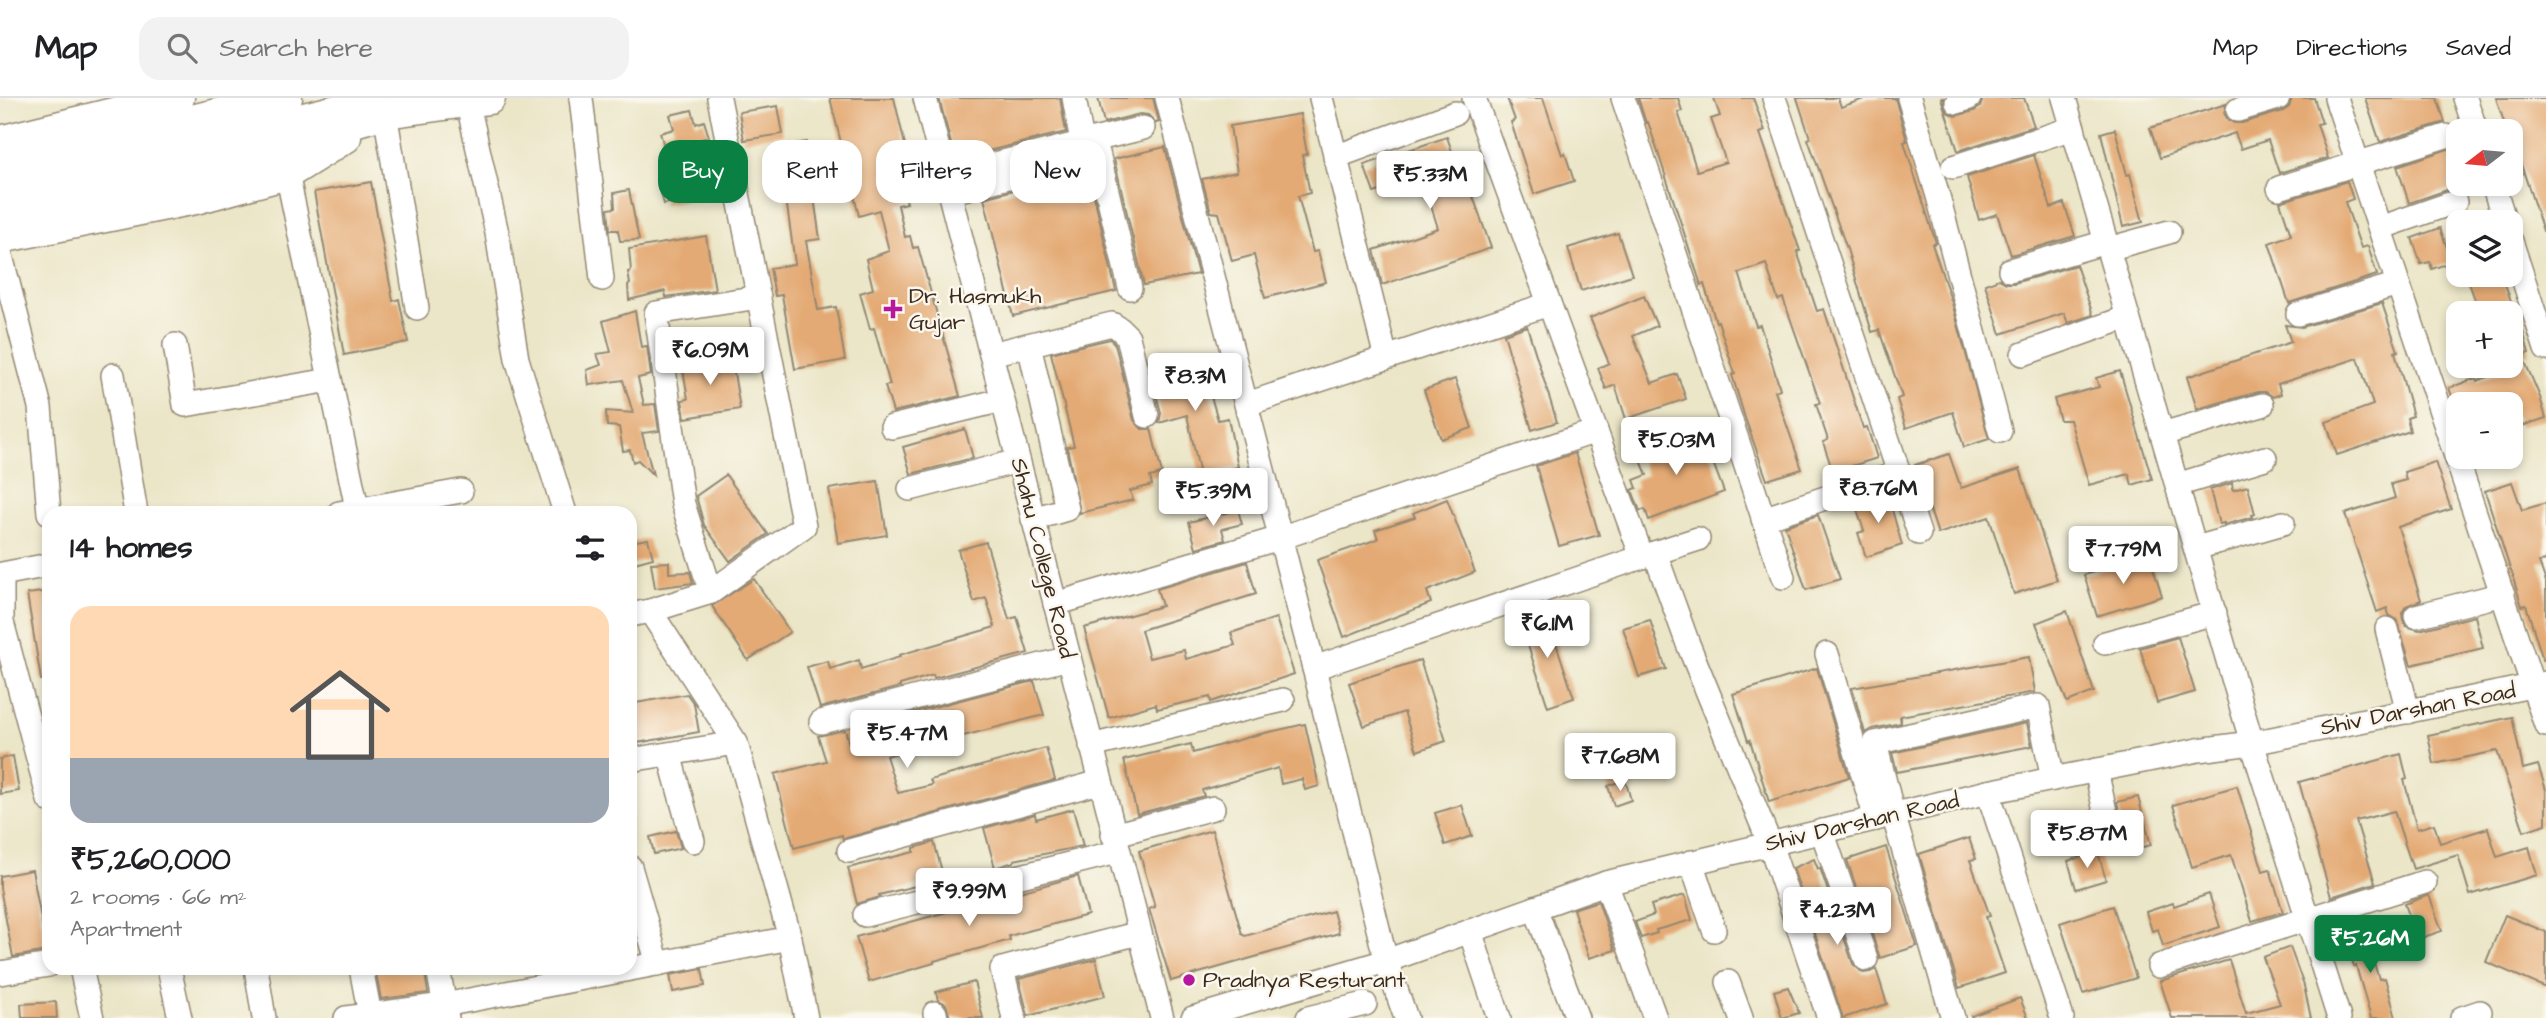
<!DOCTYPE html>
<meta charset="utf-8">
<style>
:root{--surface:#fff;--page:#f2f2f2;--text:#202124;--muted:#757577;--line:#e0e0e0;--accent:#0b8043}
body{margin:0;font-family:"Architects Daughter",sans-serif;background:var(--page);color:var(--text);height:100vh;display:flex;flex-direction:column;font-size:26px;white-space:nowrap}
*{box-sizing:border-box;margin:0}
p{font-size:23px;color:var(--muted)}
.icon{flex:none;width:38px;height:38px;fill:none;stroke:currentColor;stroke-width:2;stroke-linecap:round;stroke-linejoin:round}
.map{position:relative;flex:1;overflow:hidden}
.details{position:absolute;left:42px;top:408px;width:595px;height:469px;display:flex;flex-direction:column;background:var(--surface);border-radius:21px;box-shadow:0 4px 10px #0003}
.details>*{flex:none}
.top-card{position:absolute;left:658px;top:42px;width:665px;height:63px;display:flex;gap:14px}
.needle{width:46px;rotate:254deg}
.fabs{position:absolute;left:2446px;top:21px;display:grid;gap:14px}
.fabs a{display:grid;place-items:center;width:77px;height:77px;border-radius:14px;background:var(--surface);box-shadow:0 4px 10px #0003;font-size:35px}
.price{position:absolute;translate:-50% -60px;padding:0 16px;border-radius:7px;background:#fff;color:#222;font-size:23px;line-height:46px;filter:drop-shadow(0 2px 4px #0008)}
.price::after{content:'';position:absolute;left:50%;top:42px;width:21px;height:16px;margin-left:-10px;background:inherit;clip-path:polygon(0 0,100% 0,50% 100%)}
.price.active{background:var(--accent);color:#fff}
ul{padding:0;list-style:none}
li{display:grid;align-content:center;gap:14px;height:371px;padding:0 28px}
li+li{border-top:2px solid var(--line)}
li span{display:grid;place-items:center;height:217px;border-radius:21px;color:#555}
li>.icon{margin-inline-start:auto}
span .icon{width:126px;height:126px;fill:#fffc;stroke-width:1}
li b{font-size:30px}
h2{display:flex;justify-content:space-between;align-items:center;height:84px;padding:0 28px;font-size:30px}
.tag{padding:0 24px;border-radius:21px;background:var(--surface);box-shadow:0 4px 10px #0003;font-size:24px;line-height:63px}
.tag.active{background:var(--accent);color:#fff}
header{display:flex;align-items:center;gap:42px;box-sizing:border-box;height:98px;padding:0 35px;background:var(--surface);border-bottom:2px solid var(--line)}
header strong{font-size:33px}
nav{display:flex;gap:38px;margin-inline-start:auto;font-size:24px}
.search{width:490px;height:63px;background:var(--page);display:flex;align-items:center;gap:18px;box-sizing:border-box;padding:0 24px;border-radius:21px;color:var(--muted);font-size:26px}
.map>svg:first-child{display:block}
.building{fill:#e4aa74}
.lines{fill:none;stroke-linecap:round;stroke-linejoin:round}
.minor-casing{stroke:#938873;stroke-width:26}
.highway-casing{stroke:#938873;stroke-width:35}
.minor{stroke:#fff;stroke-width:23}
.highway{stroke:#fff;stroke-width:32}
.poi-dot{fill:#b5179e;stroke:#fbf7ec;stroke-width:2.5}
.labels{text-anchor:middle;dominant-baseline:central;stroke-width:5;stroke-linejoin:round;paint-order:stroke}
.poi-label{font-size:23px;fill:#3b2a1e;stroke:#fbf7ec;text-anchor:start}
.street-label{font-size:23px;fill:#3b2a1e;stroke:#fbf7ec}
</style>
<header>
<strong>Map</strong>
<div class="search"><svg class="icon" aria-label="search" viewBox="0 0 24 24"><circle cx="10" cy="10" r="6"/><path d="M15 15l6 6"/></svg>Search here</div>
<nav><a>Map</a><a>Directions</a><a>Saved</a></nav>
</header>
<div class="map">
<svg width="2546" height="920" viewBox="0 0 2546 920">
<rect width="100%" height="100%" fill="#fbf7ec"/>
<filter id="ink" filterUnits="userSpaceOnUse"><feTurbulence type="fractalNoise" baseFrequency=".0143" numOctaves="2"/><feDisplacementMap in="SourceGraphic" scale="14" xChannelSelector="R" yChannelSelector="G"/><feConvolveMatrix kernelMatrix="1 2 1 2 8 2 1 2 1" color-interpolation-filters="sRGB"/></filter>
<filter id="wash" filterUnits="userSpaceOnUse"><feTurbulence type="fractalNoise" baseFrequency=".00686" numOctaves="4" result="noise"/><feDisplacementMap in="SourceGraphic" scale="28" xChannelSelector="R" yChannelSelector="G"/><feGaussianBlur stdDeviation="1.57" result="paint"/><feColorMatrix in="noise" values="0 0 0 0 0 0 0 0 0 0 0 0 0 0 0 0 0 1.4 0 .05"/><feComposite in="paint" operator="in"/></filter>
<g filter="url(#wash)">
<rect width="100%" height="100%" fill="#ebe6c8"/>
<g id="blocks">
<!-- building -->
<g class="building">
<path d="M830,0H894L906,51L893,54L907,105L898,107L905,139L910,138L913,150L918,149L960,298L893,314L885,288L890,287L874,230L870,231L860,195L873,191L866,161L889,153L879,112L859,118Z"/>
<path d="M939,0H1060L1066,34L955,61Z"/>
<path d="M1098,0H1153L1159,24L1156,25L1148,17L1140,16L1104,25Z"/>
<path d="M1507,0H1543L1562,57L1565,55L1574,83L1534,96L1511,24L1515,22Z"/>
<path d="M1638,0H1678L1682,13L1678,14L1697,73L1726,64L1711,21L1720,18L1714,0H1753L1765,33L1760,35L1800,153H1797L1817,213L1824,211L1863,330L1867,329L1877,360L1833,374L1823,344L1828,342L1816,306L1820,305L1783,200L1778,202L1766,166L1739,175L1756,228L1760,227L1769,255L1780,291L1775,293L1802,371L1767,382L1745,320L1732,277L1735,276L1718,223L1716,224L1704,186L1701,187L1648,24L1646,25Z"/>
<path d="M1797,0H1838L1841,9L1867,0H1895L1907,43L1904,44L1936,145L1932,146L1953,208L1989,341L1964,349L1953,314L1906,330L1897,301L1902,299L1879,232L1872,234L1847,151L1808,41L1810,40Z"/>
<path d="M1941,0H1944V8L1947,14L1955,18L1974,13L1980,9L1983,0H2024L2034,28L1958,53Z"/>
<path d="M2292,0H2314L2322,25L2317,26L2328,60L2279,75L2268,42L2241,51L2235,35L2160,60L2150,30L2226,6L2224,15L2228,22L2234,25H2242L2283,13L2289,9Z"/>
<path d="M2365,0H2437L2445,24L2380,44Z"/>
<path d="M2496,0H2546V133H2543L2517,54L2511,55V33H2507Z"/>
<path d="M778,8L783,36L744,42L739,14Z"/>
<path d="M692,12L696,26L704,23L709,39L665,51L660,35L674,31L670,17Z"/>
<path d="M1300,16L1307,56L1302,57L1310,95L1298,98L1313,154L1318,153L1326,184L1265,200L1254,157L1232,163L1219,115L1211,114L1202,81L1237,74L1230,28Z"/>
<path d="M2115,31L2127,77L2130,76L2143,124L2123,129L2101,35Z"/>
<path d="M1447,39L1462,82L1467,81L1491,150L1382,187L1374,152L1438,130L1422,79L1374,95L1364,67Z"/>
<path d="M806,44L820,141L806,143L818,212L836,209L845,262L795,271L782,197L775,198L770,170L795,166L779,49Z"/>
<path d="M1165,49L1198,176L1144,187L1114,61Z"/>
<path d="M2454,49L2459,63V88L2409,105L2397,68Z"/>
<path d="M2034,57L2051,110L2064,105L2075,138L2011,157L1997,116L1979,122L1967,79Z"/>
<path d="M1088,72L1116,193L1013,218L984,100Z"/>
<path d="M706,77L711,97L664,106L659,87Z"/>
<path d="M2347,83L2353,101L2345,104L2361,150L2368,148L2377,177L2289,205L2269,145L2291,137L2280,104Z"/>
<path d="M371,84L393,203L399,201L408,244L344,257L314,94Z"/>
<path d="M629,92L639,142L620,143L618,132H610L608,111L615,110L614,95Z"/>
<path d="M2440,130L2452,164L2432,171L2430,164L2421,166L2412,140Z"/>
<path d="M1618,135L1632,177L1581,193L1568,150Z"/>
<path d="M706,138L715,192L666,199L665,193L629,202L628,187L630,186L628,174L631,173L629,151Z"/>
<path d="M2076,167L2093,217L2068,225L2064,215L2001,236L1985,186L1999,181L2006,185H2014Z"/>
<path d="M2466,177H2502L2513,209L2516,208L2529,255L2522,257L2540,299L2546,320L2519,329L2509,296L2479,306H2455L2449,290L2476,280L2477,283L2511,270V215H2480Z"/>
<path d="M1644,198L1657,228L1633,238L1652,285L1677,276L1686,301L1626,321L1615,287L1606,291L1598,270L1609,265L1590,220Z"/>
<path d="M2382,205L2398,253L2395,254L2413,318L2407,320L2410,333L2337,357L2326,324L2373,307L2358,260L2278,286L2281,296L2273,299L2266,294H2258L2197,311L2187,279L2291,244L2285,227L2302,229Z"/>
<path d="M635,213L641,249L647,248L651,277L638,280L644,307L655,306L659,333L642,335L653,377L638,362L633,364L630,352L623,353L619,329L607,328L606,313L633,315L623,282L589,287L587,272L601,267L597,256L611,254L603,223Z"/>
<path d="M1527,228L1557,324L1532,332L1504,236Z"/>
<path d="M1110,241L1115,246L1134,322L1142,331H1151L1162,376L1150,379L1152,387L1130,393L1133,402L1080,415L1067,349L1074,348L1051,255Z"/>
<path d="M731,257L740,311L685,320L682,302L688,301L682,265Z"/>
<path d="M1199,258L1218,322L1228,320L1238,369L1200,377L1187,317L1159,325L1161,315L1150,272Z"/>
<path d="M2120,273L2152,381L2132,387L2129,376L2089,387L2070,322H2060L2054,301L2099,289L2096,280Z"/>
<path d="M1455,281L1472,330L1441,341L1424,292Z"/>
<path d="M965,331L973,360L911,376L903,349Z"/>
<path d="M1696,334L1704,356L1709,354L1724,394L1649,422L1645,411L1640,413L1632,392L1637,390L1634,382L1647,377L1638,355Z"/>
<path d="M1575,355L1599,437L1559,448L1536,368Z"/>
<path d="M1949,356L1961,390L2020,371L2057,482L2014,496L1989,419L1938,436L1915,367Z"/>
<path d="M2435,364L2451,411L2398,429L2421,502L2406,508L2402,515L2403,522L2406,528L2419,532L2475,518L2483,550L2411,567L2397,522L2389,517L2387,510L2377,514L2345,416L2395,400L2391,386L2406,382L2404,374Z"/>
<path d="M726,377L768,436L730,463L704,427L696,398Z"/>
<path d="M878,383L887,437L838,445L829,391Z"/>
<path d="M2512,384L2522,412L2546,405V463L2539,464L2546,484V561L2543,562L2526,507L2522,508L2485,393Z"/>
<path d="M2232,385L2233,392L2248,388L2255,416L2252,417L2253,419L2224,427V425L2219,426L2210,392Z"/>
<path d="M1887,394L1902,447L1866,459L1858,435L1864,433L1855,405Z"/>
<path d="M1447,401L1475,474L1427,493L1431,505L1344,539L1317,462L1378,441L1375,432L1415,419L1413,415Z"/>
<path d="M1238,412L1242,426L1222,431L1225,442L1196,450L1189,424Z"/>
<path d="M1818,417L1840,481L1806,492L1785,428Z"/>
<path d="M648,441L653,460L631,466L630,444Z"/>
<path d="M986,444L1009,521L1017,519L1028,555L934,580L933,577L900,587V589L820,610L807,569L828,563L830,571L859,562L861,571L900,559L899,557L995,529L986,500L974,504L958,452Z"/>
<path d="M2149,457L2162,498L2097,518L2084,477Z"/>
<path d="M669,464V475L690,474L693,485L655,490L651,465Z"/>
<path d="M1247,464L1256,496L1141,532L1149,560L1184,552L1186,561L1235,547L1231,535L1276,520L1294,576L1211,604L1210,599L1157,611L1156,606L1109,620L1084,530L1162,508L1157,491Z"/>
<path d="M754,481L790,534L748,562L712,508Z"/>
<path d="M49,493V581L41,582L27,496Z"/>
<path d="M2067,513L2094,594L2067,604L2036,525Z"/>
<path d="M1546,515L1574,600L1548,609L1520,523Z"/>
<path d="M1650,522L1666,571L1639,579L1623,530Z"/>
<path d="M2178,539L2195,594L2157,605L2140,550Z"/>
<path d="M2029,559L2035,594L1900,618L1901,625L1872,631L1865,635L1852,590Z"/>
<path d="M1420,562L1446,643L1417,653L1404,614L1364,628L1349,585Z"/>
<path d="M1817,570L1849,679L1769,704L1750,642L1748,643L1733,596Z"/>
<path d="M1034,583L1044,617L886,658L898,695L932,687L930,682L1046,650L1055,682L843,741L842,737L794,750L775,676L826,663L818,638L845,632L849,645L883,634L880,623Z"/>
<path d="M687,596L694,606L699,634L637,645L630,606Z"/>
<path d="M2512,619L2523,671L2538,667L2546,692V726L2524,733L2497,653L2434,666L2428,637Z"/>
<path d="M2027,625L2032,648L1897,674L1892,655Z"/>
<path d="M1305,626L1319,688L1305,692L1302,681L1281,686L1278,670L1202,692L1204,698L1137,716L1124,662L1191,646L1193,655L1256,637Z"/>
<path d="M2401,656L2407,681L2404,682L2417,731L2434,726L2440,745L2488,730L2497,759L2529,749L2537,777L2470,797L2458,757L2413,771L2394,713L2356,723L2375,785L2331,799L2299,684Z"/>
<path d="M13,658L19,693L0,696V661Z"/>
<path d="M1625,681L1631,702L1614,708L1608,688Z"/>
<path d="M2237,688L2263,773L2270,771L2283,814L2252,823L2231,757L2192,769L2173,707Z"/>
<path d="M2138,699L2151,747L2119,755L2116,744L2122,737L2123,730L2117,704Z"/>
<path d="M1462,707L1472,738L1445,747L1435,715Z"/>
<path d="M1073,711L1083,748L1014,762V764L995,770L984,730L1035,716L1036,721Z"/>
<path d="M1212,732L1242,836L1245,838L1333,813L1339,835L1171,883L1149,811L1155,809L1139,753Z"/>
<path d="M676,733L681,750L654,756L650,739Z"/>
<path d="M1969,740L1976,761L1970,762L1990,818L1986,819L2005,875L1959,890L1919,756Z"/>
<path d="M934,744L944,781L879,797L880,799L857,806L848,770L914,754V750Z"/>
<path d="M1886,749L1917,848L1880,860L1847,762Z"/>
<path d="M2098,754L2106,782L2076,791L2068,763Z"/>
<path d="M1814,761L1818,771L1820,770L1853,866L1863,875L1870,874L1876,871L1887,906L1843,920L1793,770Z"/>
<path d="M32,772L47,853L13,859L0,790V778Z"/>
<path d="M1078,778L1088,817L1009,838L1010,842L934,863V865L869,884L856,839Z"/>
<path d="M2209,796L2220,829L2163,848L2158,831L2152,833L2146,814L2173,805L2174,808Z"/>
<path d="M1685,797L1692,822L1656,832L1657,835L1641,840L1635,824L1654,817L1651,807Z"/>
<path d="M2429,797L2442,833L2418,841L2405,806Z"/>
<path d="M1598,803L1615,852L1589,860L1573,811Z"/>
<path d="M2113,808L2136,880L2083,896L2060,825Z"/>
<path d="M2505,817L2546,834V890L2486,864Z"/>
<path d="M2369,829L2374,844L2368,846L2379,881L2385,880L2396,920H2371L2356,868L2354,869L2345,836Z"/>
<path d="M2290,849L2304,888L2311,920H2172L2160,883L2229,862L2246,915L2280,906L2263,859Z"/>
<path d="M1096,861L1105,898L1028,918L1019,881Z"/>
<path d="M375,870H424L428,895L381,901Z"/>
<path d="M702,871L705,888L673,894L670,877Z"/>
<path d="M974,884L983,920H950L946,906L938,902L936,894Z"/>
<path d="M1788,889L1799,915L1782,920L1774,893Z"/>
<path d="M2020,900L2028,920H1972L1971,918Z"/>
<path d="M56,904L57,920H22L21,906Z"/>
</g>
</g>
</g>
<g filter="url(#ink)">
<use href="#blocks" fill-opacity="0" stroke="#938873" stroke-width="2"/>
<g class="lines">
<defs>
<g id="minor">
<path d="M581,0L602,181"/>
<path d="M925,0L1162,920"/>
<path d="M1074,0L1082,44"/>
<path d="M1167,0L1314,570L1386,863L1406,920"/>
<path d="M1321,0L1386,260"/>
<path d="M1623,0L1783,479"/>
<path d="M1774,0L1919,435"/>
<path d="M1909,0L1938,98L2000,333"/>
<path d="M2064,0L2252,645L2339,920"/>
<path d="M2336,0L2546,627"/>
<path d="M2465,0L2476,33"/>
<path d="M467,2L497,135L517,261L565,415"/>
<path d="M1957,4L1969,0"/>
<path d="M2238,12L2278,0"/>
<path d="M385,14L417,210"/>
<path d="M1335,59L1455,15"/>
<path d="M1953,69L2073,30"/>
<path d="M287,75L358,415"/>
<path d="M945,78L1143,30"/>
<path d="M2493,86L2505,124"/>
<path d="M2279,90L2446,38"/>
<path d="M0,91L371,0"/>
<path d="M949,95L1098,55L1130,190"/>
<path d="M2380,130L2455,104"/>
<path d="M2511,143L2546,251"/>
<path d="M2108,151L2169,134"/>
<path d="M0,154L40,309L49,415"/>
<path d="M2010,172L2106,144"/>
<path d="M2298,216L2398,186"/>
<path d="M175,247L185,307L330,282"/>
<path d="M1029,247L1067,411L1033,421"/>
<path d="M991,256L1112,226L1120,231L1128,239L1147,318"/>
<path d="M2023,256L2128,219"/>
<path d="M113,277L136,415"/>
<path d="M1247,306L1549,206"/>
<path d="M892,329L1002,302"/>
<path d="M2162,336L2262,307"/>
<path d="M2177,387L2265,360"/>
<path d="M910,391L1018,363"/>
<path d="M339,415L461,393"/>
<path d="M1763,421L1899,375"/>
<path d="M2196,450L2283,425"/>
<path d="M1655,455L1688,546L1770,746L1829,920"/>
<path d="M1642,459L1698,441"/>
<path d="M49,467L2,476V524L49,702"/>
<path d="M711,494L683,406L656,215L759,199"/>
<path d="M1055,506L1280,440L1596,333"/>
<path d="M650,513L711,494L804,428L719,0"/>
<path d="M630,517L650,513L736,645L790,840L806,920"/>
<path d="M2416,518L2503,496"/>
<path d="M2387,531L2408,614"/>
<path d="M2105,545L2215,515"/>
<path d="M1827,556L1876,721"/>
<path d="M1314,570L1642,459L1474,0"/>
<path d="M821,624L1069,560"/>
<path d="M1091,648L1283,602"/>
<path d="M669,656L693,743"/>
<path d="M630,662L736,645"/>
<path d="M2096,672L2109,732"/>
<path d="M1988,694L2062,920"/>
<path d="M1822,733L1866,861"/>
<path d="M1113,737L1213,710"/>
<path d="M849,753L1100,684"/>
<path d="M1691,764L1714,832"/>
<path d="M630,769L658,866"/>
<path d="M1606,785L1655,920"/>
<path d="M1535,810L1577,920"/>
<path d="M865,817L1117,754"/>
<path d="M1470,833L1499,920"/>
<path d="M2159,868L2425,784"/>
<path d="M81,870L92,920"/>
<path d="M169,870L180,920"/>
<path d="M256,870L264,920"/>
<path d="M361,870L370,917"/>
<path d="M438,870L447,920"/>
<path d="M0,875L49,867"/>
<path d="M1728,884L1741,920"/>
<path d="M935,915L936,920"/>
<path d="M346,920L444,907L790,840"/>
<path d="M1014,920L1002,871L1139,835"/>
<path d="M1193,920L1386,863L1606,785L1988,694L2198,652L2252,645L2546,585"/>
<path d="M1308,920L1365,906"/>
<path d="M1953,920L1893,716L1875,645L2038,608L2053,681"/>
<path d="M2462,920L2480,914"/>
</g>
<g id="highway">
<path d="M0,44L178,0"/>
<path d="M0,70L286,0"/>
<path d="M0,116L173,76L385,14L489,0"/>
<path d="M0,139L195,100L287,75L345,39"/>
</g>
</defs>
<!-- minor casing -->
<use href="#minor" class="minor-casing"/>
<!-- highway casing -->
<use href="#highway" class="highway-casing"/>
<!-- minor -->
<use href="#minor" class="minor"/>
<!-- highway -->
<use href="#highway" class="highway"/>
</g>
</g>
<!-- markers -->
<g class="poi-dot">
<path d="M889.5 200.5h7v7h7v7h-7v7h-7v-7h-7v-7h7z"/>
<circle cx="1189" cy="882" r="7"/>
</g>
<g class="labels">
<!-- poi labels -->
<g class="poi-label">
<text x="909" y="198">Dr. Hasmukh<tspan x="909" dy="26">Gujar</tspan></text>
<text x="1203" y="882">Pradnya Resturant</text>
</g>
<!-- street labels -->
<g class="street-label">
<text transform="translate(1043 460) rotate(76)">Shahu College Road</text>
<text transform="translate(2418 611) rotate(-11)">Shiv Darshan Road</text>
<text transform="translate(1862 724) rotate(-13)">Shiv Darshan Road</text>
</g>
</g>
</svg>
<div class="fabs">
<a><svg class="needle" viewBox="-14 -14 28 28"><path d="M0-13l5 13h-10z" fill="#e53935"/><path d="M0 13l5-13h-10z" fill="#757577"/></svg></a>
<a><svg class="icon" aria-label="layers" viewBox="0 0 24 24"><path d="M12 4l9 5-9 5-9-5zM3 14l9 5 9-5"/></svg></a>
<a>+</a>
<a>−</a>
</div>
<b class="price" style="left:1430px;top:113px">₹5.33M</b>
<b class="price" style="left:710px;top:289px">₹6.09M</b>
<b class="price" style="left:1195px;top:315px">₹8.3M</b>
<b class="price" style="left:1676px;top:379px">₹5.03M</b>
<b class="price" style="left:1878px;top:427px">₹8.76M</b>
<b class="price" style="left:1213px;top:430px">₹5.39M</b>
<b class="price" style="left:2123px;top:488px">₹7.79M</b>
<b class="price" style="left:1547px;top:562px">₹6.1M</b>
<b class="price" style="left:907px;top:672px">₹5.47M</b>
<b class="price" style="left:1620px;top:695px">₹7.68M</b>
<b class="price" style="left:2087px;top:772px">₹5.87M</b>
<b class="price" style="left:969px;top:830px">₹9.99M</b>
<b class="price" style="left:1837px;top:849px">₹4.23M</b>
<b class="price active" style="left:2370px;top:877px">₹5.26M</b>
<div class="top-card">
<a class="tag active">Buy</a>
<a class="tag">Rent</a>
<a class="tag">Filters</a>
<a class="tag">New</a>
</div>
<section class="details">
<h2>14 homes<svg class="icon" aria-label="filters" viewBox="0 0 24 24"><path d="M4 7h16M4 17h16"/><circle cx="9" cy="7" r="2"/><circle cx="15" cy="17" r="2"/></svg></h2>
<ul>
<li><span style="background:linear-gradient(#ffd9b3 70%,#9aa5b1 0)"><svg class="icon" aria-label="home" viewBox="0 0 24 24"><path d="M3 11l9-7 9 7M6 9v11h12V9"/></svg></span><div><b>₹5,260,000</b><p>2 rooms · 66 m²</p><p>Apartment</p></div></li>
</ul>
</section>
</div>
